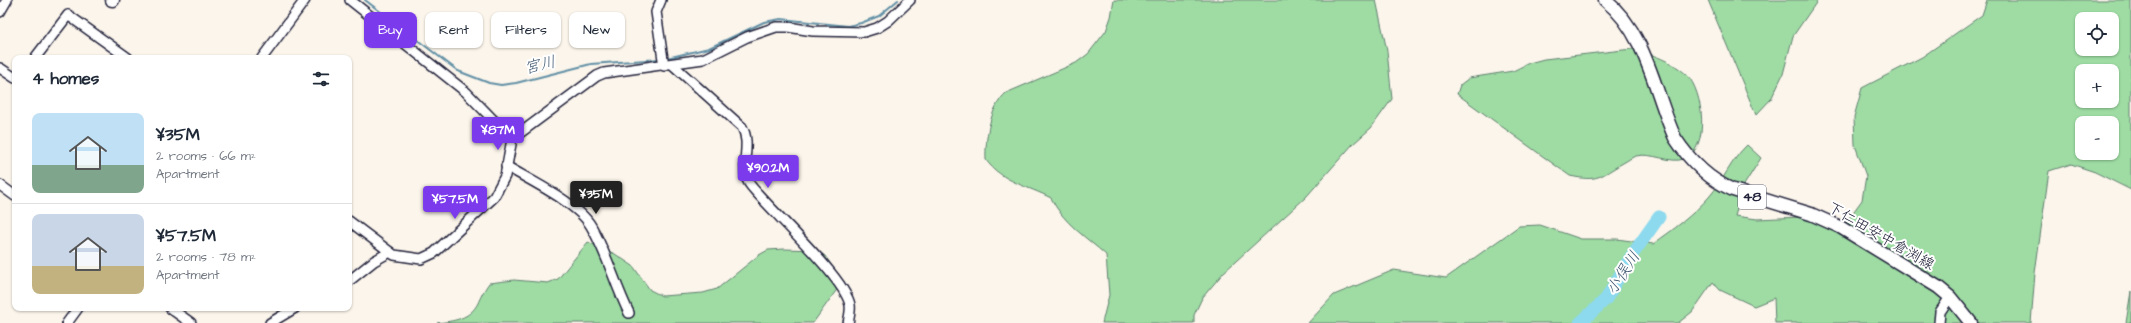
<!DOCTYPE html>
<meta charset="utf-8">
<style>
:root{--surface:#fff;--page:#f6f6f7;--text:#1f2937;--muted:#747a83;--line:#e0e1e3;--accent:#7c3aed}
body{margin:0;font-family:"Architects Daughter","Klee One",sans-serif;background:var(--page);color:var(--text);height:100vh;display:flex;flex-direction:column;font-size:15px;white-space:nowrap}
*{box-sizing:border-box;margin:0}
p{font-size:13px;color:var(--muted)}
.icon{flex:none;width:22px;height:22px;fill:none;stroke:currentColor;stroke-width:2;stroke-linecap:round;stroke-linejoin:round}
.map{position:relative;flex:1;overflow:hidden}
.side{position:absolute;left:12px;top:55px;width:340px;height:256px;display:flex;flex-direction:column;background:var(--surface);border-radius:8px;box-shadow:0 1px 3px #0004}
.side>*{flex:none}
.hud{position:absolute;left:364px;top:12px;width:380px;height:36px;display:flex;gap:8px}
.fabs{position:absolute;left:2075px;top:12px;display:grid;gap:8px}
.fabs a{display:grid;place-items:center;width:44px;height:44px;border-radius:8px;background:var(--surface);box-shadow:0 1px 3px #0004;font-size:20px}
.price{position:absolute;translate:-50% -34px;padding:0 9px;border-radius:4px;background:var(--accent);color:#fff;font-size:13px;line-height:26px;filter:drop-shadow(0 1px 2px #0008)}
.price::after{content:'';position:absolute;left:50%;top:24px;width:12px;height:9px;margin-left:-6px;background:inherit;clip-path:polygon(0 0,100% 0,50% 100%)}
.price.on{background:#222;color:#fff}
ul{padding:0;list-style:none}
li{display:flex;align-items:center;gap:12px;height:100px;padding:0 20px}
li+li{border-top:1px solid var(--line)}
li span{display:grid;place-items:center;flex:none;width:112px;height:80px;border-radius:8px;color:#555}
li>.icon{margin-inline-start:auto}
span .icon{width:48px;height:48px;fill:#fffc;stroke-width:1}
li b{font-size:17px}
h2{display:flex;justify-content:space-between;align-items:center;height:48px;padding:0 20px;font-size:17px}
.tag{padding:0 14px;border-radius:8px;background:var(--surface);box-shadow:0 1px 3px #0004;font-size:14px;line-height:36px}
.tag.on{background:var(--accent);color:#fff}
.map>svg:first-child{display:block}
.green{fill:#9edca3;stroke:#607f6f;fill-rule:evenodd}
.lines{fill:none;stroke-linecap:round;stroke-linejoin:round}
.stream{stroke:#6290a6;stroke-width:2}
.river{stroke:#8dd9ee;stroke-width:13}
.minor-casing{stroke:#22223b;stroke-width:12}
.major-casing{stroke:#22223b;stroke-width:15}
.minor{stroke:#fff;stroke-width:9}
.major{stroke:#fff;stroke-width:12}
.labels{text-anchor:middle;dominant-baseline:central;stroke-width:4;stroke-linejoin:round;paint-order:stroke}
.shield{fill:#fff;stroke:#646476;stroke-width:1}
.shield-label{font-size:14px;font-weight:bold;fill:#22223b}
.street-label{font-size:15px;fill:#22223b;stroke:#fff}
.water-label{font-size:16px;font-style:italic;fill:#425971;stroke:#fff}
</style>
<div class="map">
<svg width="2131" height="323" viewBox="0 0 2131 323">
<rect width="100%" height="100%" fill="#fbf5eb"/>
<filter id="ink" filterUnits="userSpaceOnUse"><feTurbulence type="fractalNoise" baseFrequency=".025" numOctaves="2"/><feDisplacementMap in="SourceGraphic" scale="8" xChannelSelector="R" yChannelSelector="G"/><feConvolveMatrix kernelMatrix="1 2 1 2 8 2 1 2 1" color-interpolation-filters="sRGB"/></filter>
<g filter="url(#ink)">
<!-- green -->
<g class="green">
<path d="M1114,0H1376L1387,51L1392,99L1371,128L1353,144L1306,197L1224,272L1202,298L1194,315V323H1102L1109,295L1106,255C1086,237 1063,223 1051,198C1028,186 1002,182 986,160C985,139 990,107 1006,93L1076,63L1088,54L1106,31L1111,17Z"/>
<path d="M1708,0H1818L1793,36L1783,74L1771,99L1756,115Z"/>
<path d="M1987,0H2131V190L2095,172L2071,164L2049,171L2035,273L2031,323H1775L1774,298L1754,306L1720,290L1713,282L1692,312L1678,323H1308L1334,295L1394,270L1446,278L1519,226L1540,225L1581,239H1617L1653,244C1673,230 1693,215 1709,197C1724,180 1731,160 1747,145L1761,158L1744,185L1735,216L1757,219L1801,217L1846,222L1862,200L1866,176L1855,145L1854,117L1862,88L1922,57L1982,15ZM2082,19H2112V49H2082ZM2082,71H2112V101H2082ZM2082,123H2112V153H2082Z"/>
<path d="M1632,49C1652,54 1672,61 1687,75C1703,91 1711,149 1684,159C1670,164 1652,152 1636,156C1632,157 1627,161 1623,163C1599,177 1598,182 1570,176L1457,94L1460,85L1469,78L1513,71L1529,63L1544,59Z"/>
<path d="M588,242L615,254L633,266L650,290L662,296L703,293L717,289L759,255L768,250L784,249L817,250L825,256L838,274V288L813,323H437C454,321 470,319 478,303C481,296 484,290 489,283L514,280L548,283L558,279Z"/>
<path d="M2131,291V323H2126Z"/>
</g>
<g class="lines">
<!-- stream -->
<g class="stream">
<path d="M365,0L458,71L489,83L501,85L516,83L591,64L660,59"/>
<path d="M667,58L709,48L764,22L781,19L848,26L861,23L879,16L898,0"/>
</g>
<!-- river -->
<path class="river" d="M1580,323L1606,299L1630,258L1659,217"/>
<defs>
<g id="minor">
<path d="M350,0L466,92L512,139"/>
<path d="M661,0L656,12L664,66"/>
<path d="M0,12L7,0"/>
<path d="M35,58L68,15L128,58"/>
<path d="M262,58L305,0"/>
<path d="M673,65L742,127C753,146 737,169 751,186C771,211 845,278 850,305C851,310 849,318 848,323"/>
<path d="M0,68L15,78"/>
<path d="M506,166C529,180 578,203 591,226C607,253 615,285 629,313"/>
<path d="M0,185L15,196"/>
<path d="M349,221L394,255L421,259L434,253L494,197L505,176L512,139L597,76L604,73L703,59L747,37L776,27H788L813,31L864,32L877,28L888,21L910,0"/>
<path d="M349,281L374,261L390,252"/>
<path d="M170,308L191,323"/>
<path d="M67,323L78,308"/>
<path d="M270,323L295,308"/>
<path d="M1939,323L1940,312L1950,297"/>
</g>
<g id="major">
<path d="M112,0H113"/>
<path d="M1605,0C1647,34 1654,91 1675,138C1690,161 1708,179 1733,190L1811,214L1840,227L1938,287L1950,297L1971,323"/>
</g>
</defs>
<!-- minor casing -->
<use href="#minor" class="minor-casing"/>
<!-- major casing -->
<use href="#major" class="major-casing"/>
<!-- minor -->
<use href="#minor" class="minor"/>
<!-- major -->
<use href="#major" class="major"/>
</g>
</g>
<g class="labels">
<!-- shield labels -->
<rect class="shield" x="1738" y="185" width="28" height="24" rx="3"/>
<g class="shield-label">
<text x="1752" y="197">48</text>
</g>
<!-- street labels -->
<g class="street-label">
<text transform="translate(1881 236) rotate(30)">下仁田安中倉渕線</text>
</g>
<!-- water labels -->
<g class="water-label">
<text transform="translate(540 65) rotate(-13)">宮川</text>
<text transform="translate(1623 273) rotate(-57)">小俣川</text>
</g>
</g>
</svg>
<div class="fabs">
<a><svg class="icon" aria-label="locate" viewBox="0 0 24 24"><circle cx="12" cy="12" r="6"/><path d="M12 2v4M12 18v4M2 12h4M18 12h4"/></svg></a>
<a>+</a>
<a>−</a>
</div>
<b class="price" style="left:498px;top:151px">¥87M</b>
<b class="price" style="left:768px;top:189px">¥90.2M</b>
<b class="price on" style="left:596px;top:215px">¥35M</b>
<b class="price" style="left:455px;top:220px">¥57.5M</b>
<div class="hud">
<a class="tag on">Buy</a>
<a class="tag">Rent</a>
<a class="tag">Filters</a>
<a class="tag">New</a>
</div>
<section class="side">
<h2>4 homes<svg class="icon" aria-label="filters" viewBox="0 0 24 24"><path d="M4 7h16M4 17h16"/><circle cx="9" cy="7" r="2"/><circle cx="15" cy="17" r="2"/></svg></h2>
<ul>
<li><span style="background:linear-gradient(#bfe0f5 65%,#7fa58c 0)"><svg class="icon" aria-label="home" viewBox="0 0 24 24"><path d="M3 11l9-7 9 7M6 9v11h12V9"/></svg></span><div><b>¥35M</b><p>2 rooms · 66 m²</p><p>Apartment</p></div></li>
<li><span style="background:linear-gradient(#c9d6e8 65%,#c2b280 0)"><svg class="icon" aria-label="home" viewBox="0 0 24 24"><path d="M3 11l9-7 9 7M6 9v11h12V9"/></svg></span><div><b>¥57.5M</b><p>2 rooms · 78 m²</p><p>Apartment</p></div></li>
</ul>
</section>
</div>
